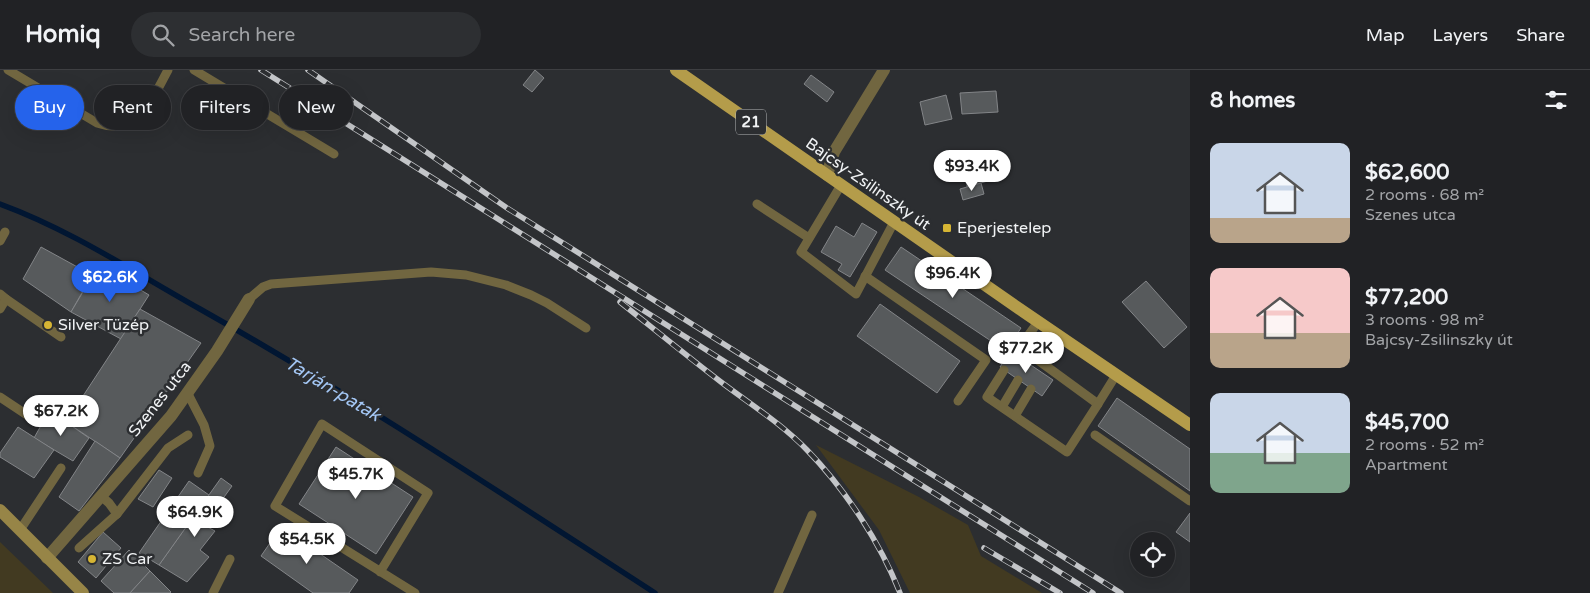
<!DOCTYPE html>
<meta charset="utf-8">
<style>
:root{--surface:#212225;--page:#2d2f32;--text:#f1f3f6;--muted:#a2a4a7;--line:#3e3f42;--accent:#2563eb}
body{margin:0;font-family:"Varela Round",sans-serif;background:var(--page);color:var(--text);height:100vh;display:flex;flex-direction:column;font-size:19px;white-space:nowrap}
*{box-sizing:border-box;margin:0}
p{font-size:16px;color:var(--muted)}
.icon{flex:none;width:28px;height:28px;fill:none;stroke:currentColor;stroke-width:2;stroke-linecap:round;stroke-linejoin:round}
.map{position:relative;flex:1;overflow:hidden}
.panel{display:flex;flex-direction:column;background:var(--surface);width:400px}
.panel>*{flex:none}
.hud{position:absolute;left:15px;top:15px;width:475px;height:45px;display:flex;gap:10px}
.fabs{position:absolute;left:1130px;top:462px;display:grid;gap:10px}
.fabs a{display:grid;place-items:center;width:45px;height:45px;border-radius:50%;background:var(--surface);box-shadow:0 5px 20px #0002,0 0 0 1px var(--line);font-size:25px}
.price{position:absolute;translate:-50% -42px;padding:0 11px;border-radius:18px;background:#fff;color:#222;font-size:16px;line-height:32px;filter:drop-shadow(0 1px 2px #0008)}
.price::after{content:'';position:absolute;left:50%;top:30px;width:15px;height:11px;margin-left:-8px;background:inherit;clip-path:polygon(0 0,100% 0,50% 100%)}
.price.current{background:var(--accent);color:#fff}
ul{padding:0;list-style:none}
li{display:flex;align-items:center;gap:15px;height:125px;padding:0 20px}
li span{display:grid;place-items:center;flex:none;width:140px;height:100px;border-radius:10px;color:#555}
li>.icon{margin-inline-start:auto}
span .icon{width:60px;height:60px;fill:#fffc;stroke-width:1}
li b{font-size:21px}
h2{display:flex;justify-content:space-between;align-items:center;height:60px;padding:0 20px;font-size:21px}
.pill{padding:0 18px;border-radius:22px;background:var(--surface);box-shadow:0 5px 20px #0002,0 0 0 1px var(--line);font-size:18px;line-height:45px}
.pill.current{background:var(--accent);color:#fff}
header{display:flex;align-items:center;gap:30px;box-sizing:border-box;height:70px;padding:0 25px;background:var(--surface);border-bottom:1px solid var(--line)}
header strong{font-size:24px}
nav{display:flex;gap:28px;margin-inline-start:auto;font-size:18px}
.search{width:350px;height:45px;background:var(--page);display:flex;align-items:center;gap:12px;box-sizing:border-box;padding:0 18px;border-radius:28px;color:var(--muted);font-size:19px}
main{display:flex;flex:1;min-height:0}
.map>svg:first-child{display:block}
.green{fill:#423a21}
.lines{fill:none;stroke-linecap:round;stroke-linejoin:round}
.stream{stroke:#011632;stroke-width:5.5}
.building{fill:#575a5c;stroke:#838588}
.service{stroke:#716640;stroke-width:9}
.minor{stroke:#716640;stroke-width:12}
.secondary{stroke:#978547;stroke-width:12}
.primary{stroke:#b49c4a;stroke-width:12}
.rail-casing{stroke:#c3c5c8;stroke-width:5.5}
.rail{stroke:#2c2e31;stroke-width:4;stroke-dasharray:11;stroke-linecap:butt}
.poi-dot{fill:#d6b534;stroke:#2c2e31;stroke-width:2}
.labels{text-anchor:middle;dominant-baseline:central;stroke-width:5;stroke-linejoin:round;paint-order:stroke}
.shield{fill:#2c2e31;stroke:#b6b8ba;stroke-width:1}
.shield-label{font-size:15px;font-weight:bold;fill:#f1f3f5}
.street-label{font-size:16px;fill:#f1f3f5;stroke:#2c2e31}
.poi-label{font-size:16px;fill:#f1f3f5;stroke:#2c2e31;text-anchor:start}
.water-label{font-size:18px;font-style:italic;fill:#a4c7f5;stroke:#2c2e31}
</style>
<header>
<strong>Homiq</strong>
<div class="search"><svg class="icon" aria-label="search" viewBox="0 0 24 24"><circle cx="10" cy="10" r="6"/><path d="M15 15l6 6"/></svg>Search here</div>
<nav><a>Map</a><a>Layers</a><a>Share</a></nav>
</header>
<main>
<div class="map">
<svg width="1190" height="523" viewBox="0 0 1190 523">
<rect width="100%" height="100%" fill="#2c2e31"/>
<!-- green -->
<g class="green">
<path d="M816,375L919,427L968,455L981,486L1042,523H910L879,460Z"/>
<path d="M0,472L53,523H0Z"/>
</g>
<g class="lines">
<!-- stream -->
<path class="stream" d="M0,134C71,160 134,202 200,239C356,327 505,426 655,523"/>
</g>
<!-- building -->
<g class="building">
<path d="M535,0L544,8L532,22L523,15Z"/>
<path d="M811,5L834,22L827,32L804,14Z"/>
<path d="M996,21L998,42L962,44L960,23Z"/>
<path d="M946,25L952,49L925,55L920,32Z"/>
<path d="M999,84L1005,106L967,117V102L964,94Z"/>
<path d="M981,113L984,124L963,130L960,119Z"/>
<path d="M862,153L877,162L850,207L838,200L842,194L821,182L836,156L854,167Z"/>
<path d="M41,177L92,205L71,242L23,209Z"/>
<path d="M901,177L1021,258L1006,281L885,200Z"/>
<path d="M99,195L149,225L121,269L71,242Z"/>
<path d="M1146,211L1187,257L1164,278L1122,232Z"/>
<path d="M880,234L960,291L937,323L857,266Z"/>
<path d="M140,239L201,273L120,388L66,352Z"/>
<path d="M1010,281L1053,310L1042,326L1000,297Z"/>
<path d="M1117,328L1190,379V421L1098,356Z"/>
<path d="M48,343L66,352L89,368L73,391L34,368Z"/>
<path d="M18,357L54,380L34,408L0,387V383Z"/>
<path d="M95,371L120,388L79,441L59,427Z"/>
<path d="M336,377L413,427L376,484L299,434Z"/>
<path d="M159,400L172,408L153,437L138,429Z"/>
<path d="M221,408L232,416L204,455L215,461L200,480L209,487L187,512L159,495Z"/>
<path d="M189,411L209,425L159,495L139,483Z"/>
<path d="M1190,443V472L1176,462Z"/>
<path d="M281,457L358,510L349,523H313L261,486Z"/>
<path d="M103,462L121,478L96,508L78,492Z"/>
<path d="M129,480L150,501L130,523H114L101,511Z"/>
<path d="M150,501L171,522L170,523H130Z"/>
</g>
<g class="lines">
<!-- service -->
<g class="service">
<path d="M8,0L97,53C138,67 152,29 168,0"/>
<path d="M194,0L334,84"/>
<path d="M841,115L801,182L856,224L894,152"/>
<path d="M757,134L809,168"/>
<path d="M0,171L5,162"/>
<path d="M865,206L986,290L958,331"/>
<path d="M0,224L6,229L0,239"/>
<path d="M6,229L61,267"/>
<path d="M249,229L263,217L271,214L431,202L466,205L506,215L531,225L547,233L586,258"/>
<path d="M1038,252L1020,277L1098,334L1116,305"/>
<path d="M1004,300L987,327L1067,382L1098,334"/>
<path d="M187,322L204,355L210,376L198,403"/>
<path d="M0,327L36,351"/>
<path d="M1002,337L1018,310"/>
<path d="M1015,346L1031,319"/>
<path d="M1095,365L1190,431"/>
<path d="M101,426L109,433L117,444L168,378L188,365"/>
<path d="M20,460L61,398"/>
<path d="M79,478L117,444"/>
<path d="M380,502L428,423L322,354L275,436L415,523"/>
<path d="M213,523L230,489"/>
<path d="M778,523L812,445"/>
</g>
<!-- minor -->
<g class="minor">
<path d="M827,105L834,82L884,0"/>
<path d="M47,488L171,346L217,281L249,229"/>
</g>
<!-- secondary -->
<path class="secondary" d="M0,440L83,523"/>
<!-- primary -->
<path class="primary" d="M676,0L1024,242L1190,355"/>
<defs>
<g id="rail">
<path d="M261,0L1093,523"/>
<path d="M308,0L507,138L1121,523"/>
<path d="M620,232C654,259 687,286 721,312C750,334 782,354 807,380C845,419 880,472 900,523"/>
<path d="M984,478L1060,523"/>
</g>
</defs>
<!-- rail casing -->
<use href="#rail" class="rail-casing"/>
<!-- rail -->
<use href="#rail" class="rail"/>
</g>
<!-- markers -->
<g class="poi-dot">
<rect x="942" y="153" width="10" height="10" rx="2.5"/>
<circle cx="48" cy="255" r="5"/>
<circle cx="92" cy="489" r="5"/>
</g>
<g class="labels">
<!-- shield labels -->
<rect class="shield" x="736" y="39.5" width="30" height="25" rx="4"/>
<g class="shield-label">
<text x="751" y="52">21</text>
</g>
<!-- street labels -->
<g class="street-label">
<text transform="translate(868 114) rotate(35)">Bajcsy-Zsilinszky út</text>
<text transform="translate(160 329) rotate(-52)">Szenes utca</text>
</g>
<!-- poi labels -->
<g class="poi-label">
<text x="957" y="158">Eperjestelep</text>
<text x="58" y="255">Silver Tüzép</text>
<text x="102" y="489">ZS Car</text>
</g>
<!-- water labels -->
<g class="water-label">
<text transform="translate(333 319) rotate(31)">Tarján-patak</text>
</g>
</g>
</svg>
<div class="fabs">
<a><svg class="icon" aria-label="locate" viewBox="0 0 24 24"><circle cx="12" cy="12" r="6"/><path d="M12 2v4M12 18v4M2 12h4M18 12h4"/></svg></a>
</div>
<b class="price" style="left:972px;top:122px">$93.4K</b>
<b class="price" style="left:953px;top:229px">$96.4K</b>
<b class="price current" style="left:110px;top:233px">$62.6K</b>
<b class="price" style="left:1026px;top:304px">$77.2K</b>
<b class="price" style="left:61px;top:367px">$67.2K</b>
<b class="price" style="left:356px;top:430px">$45.7K</b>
<b class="price" style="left:195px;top:468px">$64.9K</b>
<b class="price" style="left:307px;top:495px">$54.5K</b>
<div class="hud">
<a class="pill current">Buy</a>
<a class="pill">Rent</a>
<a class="pill">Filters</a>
<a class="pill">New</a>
</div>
</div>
<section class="panel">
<h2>8 homes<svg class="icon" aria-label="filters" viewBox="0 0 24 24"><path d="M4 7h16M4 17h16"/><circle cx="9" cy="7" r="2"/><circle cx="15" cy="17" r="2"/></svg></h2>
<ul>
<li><span style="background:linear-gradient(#c9d6e8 75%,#b9a48a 0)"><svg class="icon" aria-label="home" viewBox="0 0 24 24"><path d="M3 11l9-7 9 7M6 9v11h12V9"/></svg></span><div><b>$62,600</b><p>2 rooms · 68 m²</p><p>Szenes utca</p></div></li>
<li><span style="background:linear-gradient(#f6c9c9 65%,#b9a48a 0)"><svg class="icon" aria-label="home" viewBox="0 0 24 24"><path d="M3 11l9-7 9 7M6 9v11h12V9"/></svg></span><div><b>$77,200</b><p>3 rooms · 98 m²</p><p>Bajcsy-Zsilinszky út</p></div></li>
<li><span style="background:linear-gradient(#c9d6e8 60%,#7fa58c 0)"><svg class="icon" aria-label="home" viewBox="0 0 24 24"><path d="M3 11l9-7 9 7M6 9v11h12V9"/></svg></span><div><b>$45,700</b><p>2 rooms · 52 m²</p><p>Apartment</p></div></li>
</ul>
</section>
</main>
